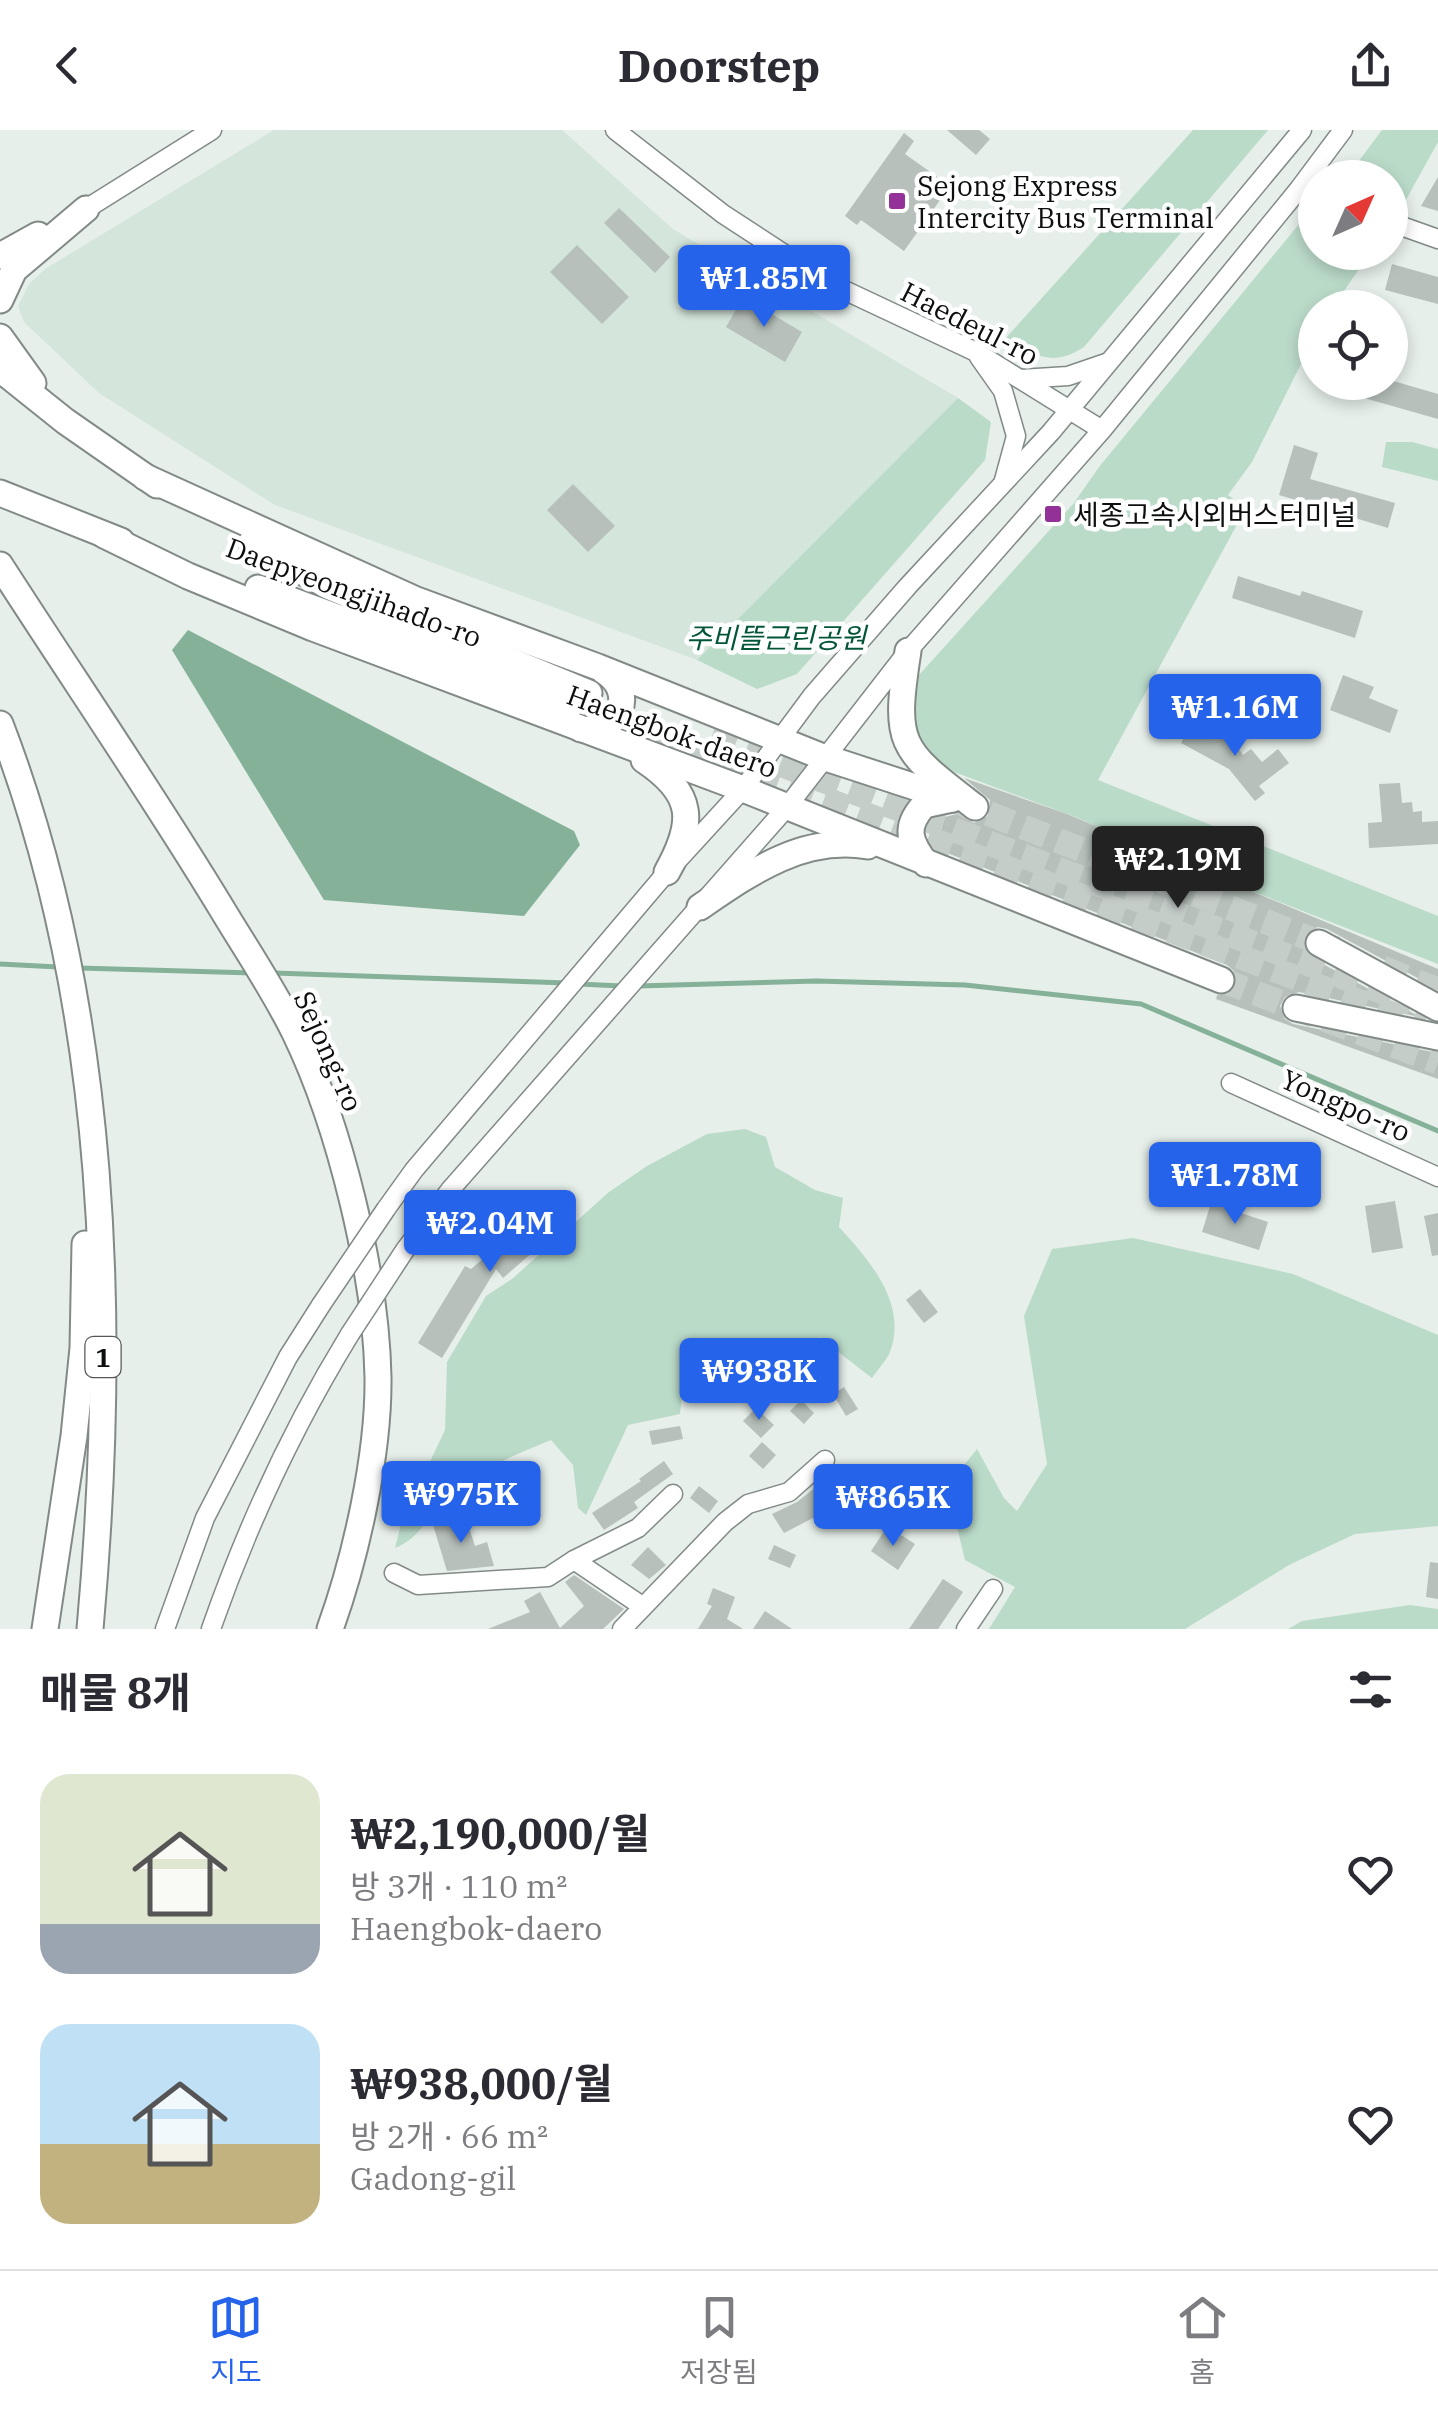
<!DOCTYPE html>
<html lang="ko">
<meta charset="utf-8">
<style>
:root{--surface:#fff;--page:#f2f2f3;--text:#2b2b33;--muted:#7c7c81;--line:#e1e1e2;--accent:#2563eb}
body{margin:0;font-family:"IBM Plex Serif","Noto Sans KR",serif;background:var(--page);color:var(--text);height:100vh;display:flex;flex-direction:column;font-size:38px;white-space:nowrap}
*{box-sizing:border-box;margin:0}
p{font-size:32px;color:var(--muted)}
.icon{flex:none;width:55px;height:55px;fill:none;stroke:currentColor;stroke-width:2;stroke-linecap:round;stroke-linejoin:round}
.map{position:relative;height:1499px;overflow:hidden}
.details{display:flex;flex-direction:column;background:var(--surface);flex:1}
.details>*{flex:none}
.needle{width:65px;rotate:45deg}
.fabs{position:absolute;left:1298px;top:30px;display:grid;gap:20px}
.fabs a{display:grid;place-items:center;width:110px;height:110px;border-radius:50%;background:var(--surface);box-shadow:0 5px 15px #0003;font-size:50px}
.price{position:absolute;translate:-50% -85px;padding:0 22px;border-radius:10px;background:var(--accent);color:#fff;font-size:32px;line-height:65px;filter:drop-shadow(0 2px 5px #0008)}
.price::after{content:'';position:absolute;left:50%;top:60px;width:30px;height:22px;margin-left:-15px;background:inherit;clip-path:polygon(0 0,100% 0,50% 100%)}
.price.active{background:#222;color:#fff}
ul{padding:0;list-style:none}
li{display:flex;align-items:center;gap:30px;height:250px;padding:0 40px}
li span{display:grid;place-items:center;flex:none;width:280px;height:200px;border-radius:30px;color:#555}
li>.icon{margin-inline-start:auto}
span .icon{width:120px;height:120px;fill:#fffc;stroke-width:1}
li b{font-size:42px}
h2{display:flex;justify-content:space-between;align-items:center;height:120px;padding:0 40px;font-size:42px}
header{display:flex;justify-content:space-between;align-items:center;height:130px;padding:0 40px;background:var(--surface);font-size:45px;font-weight:700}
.dock{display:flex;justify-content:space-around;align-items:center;height:140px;border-top:2px solid var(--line);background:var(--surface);font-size:28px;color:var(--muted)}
.dock a{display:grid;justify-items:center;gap:5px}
.dock .active{color:var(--accent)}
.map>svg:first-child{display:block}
.built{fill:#d4e5db}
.green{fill:#bbdbc9}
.water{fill:#84b198}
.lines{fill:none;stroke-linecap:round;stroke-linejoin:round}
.stream{stroke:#84b198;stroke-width:5}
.building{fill:#b7c0bb}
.highway-tunnel{stroke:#c5cdc9;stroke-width:25;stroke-dasharray:25 12;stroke-linecap:butt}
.minor-casing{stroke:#828a86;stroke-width:21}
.highway-casing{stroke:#828a86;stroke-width:29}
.minor{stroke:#fff;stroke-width:18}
.highway{stroke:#fff;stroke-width:25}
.minor-bridge-casing{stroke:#828a86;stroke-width:21;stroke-linecap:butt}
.minor-bridge{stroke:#fff;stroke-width:18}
.poi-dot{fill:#943198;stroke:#fff;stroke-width:4}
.labels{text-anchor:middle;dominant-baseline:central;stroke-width:9;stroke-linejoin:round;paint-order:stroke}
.shield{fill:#fff;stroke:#555756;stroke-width:2.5}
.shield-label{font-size:25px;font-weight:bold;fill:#0c0f0d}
.poi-label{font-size:28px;fill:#0c0f0d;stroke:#fff;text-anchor:start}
.street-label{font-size:28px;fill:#0c0f0d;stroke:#fff}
.park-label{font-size:28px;font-style:italic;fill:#025637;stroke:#fff}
</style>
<header><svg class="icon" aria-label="back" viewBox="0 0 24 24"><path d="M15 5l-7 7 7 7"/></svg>Doorstep<svg class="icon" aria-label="share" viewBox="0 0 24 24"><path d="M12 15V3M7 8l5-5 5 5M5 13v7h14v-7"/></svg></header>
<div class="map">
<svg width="1438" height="1499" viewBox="0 0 1438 1499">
<rect width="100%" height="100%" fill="#e6efea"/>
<!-- built -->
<path class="built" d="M274,0H562L673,99L958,268L697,530L275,375L99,263L24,192L18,176L29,154L45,139Z"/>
<!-- green -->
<g class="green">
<path d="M1193,0H1268L1084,217C1051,238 1036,225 1005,209Z"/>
<path d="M1382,0H1438V12L1402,77L1390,73V48L1347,47Z"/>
<path d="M1314,76L1315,122L1370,123L1333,177L1315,178V206L1252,332L1228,365L1246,378L1098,650L1438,786V834L1162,726L1078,688L954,642L917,615L910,565L919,545L1074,373L1099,337Z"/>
<path d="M958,268L991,292L985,330L797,544L757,559L697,530Z"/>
<path d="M1386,312H1412L1438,319V351L1382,337Z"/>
<path d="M745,999L766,1007L775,1037L815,1060L843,1068L839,1097C869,1130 908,1173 890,1222C887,1230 877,1240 872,1248L819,1207L796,1236L776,1237L758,1265L740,1241L708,1229L683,1256L680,1284L628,1295L586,1385L578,1378L573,1335L551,1310C514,1325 477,1340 447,1369C429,1385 419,1409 395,1418L402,1390L445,1300L447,1232L486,1166L512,1149L609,1062L647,1036L707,1004Z"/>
<path d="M1133,1108L1293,1144L1438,1205V1396L1355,1404L1289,1435L1185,1499H989L1015,1457L965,1430L947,1356L977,1319L1004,1368L1017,1381L1047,1334L1024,1186L1052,1119Z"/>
<path d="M1410,1475L1438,1479V1499H1288L1302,1491Z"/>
</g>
<!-- water -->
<path class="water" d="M188,500L574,701L580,715L524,786L324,770L172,520Z"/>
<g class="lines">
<!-- stream -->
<g class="stream">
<path d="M0,834L58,837"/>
<path d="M79,838L253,843"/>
<path d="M274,843L567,853"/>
<path d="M578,854L622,856"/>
<path d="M638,856L816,851L965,855L1141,874L1438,1001"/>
</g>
</g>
<!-- building -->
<g class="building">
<path d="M947,0H979L990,9L976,25Z"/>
<path d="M904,3L914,11L905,24L950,56L904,121L861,90L857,95L845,86Z"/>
<path d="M1438,47V81L1421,76Z"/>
<path d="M619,78L670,127L655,143L604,93Z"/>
<path d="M577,115L629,167L602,194L550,142Z"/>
<path d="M1392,134L1438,147V174L1385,160Z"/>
<path d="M743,167L802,202L785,232L726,197Z"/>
<path d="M1390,250L1438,264V289L1350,264L1353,252Z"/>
<path d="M1294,315L1318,323L1310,349L1395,373L1388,398L1279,365Z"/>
<path d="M573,354L615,396L588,422L547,380Z"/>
<path d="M1238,446L1300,466L1302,461L1363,481L1355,508L1232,468Z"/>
<path d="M1343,545L1374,557L1369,568L1398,580L1390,603L1330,580Z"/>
<path d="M1192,592L1236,615L1243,625L1251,619L1262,632L1278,619L1289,633L1259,656L1265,663L1255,671L1229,639L1181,613Z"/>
<path d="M964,648L1067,684L1438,839V859L1327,799L1318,797L1310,800L1303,812L1310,827L1420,887L1299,862L1285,867L1280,876L1285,889L1293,894L1438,923V949L1216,869L1217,865L1230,863L1236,855L1234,841L1227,835L935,718L945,687L957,684L974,693L988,686L990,670Z"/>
<path d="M1400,653L1402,673L1412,672L1413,682L1422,681V692L1438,691V714L1369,718L1368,693L1382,692L1379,654Z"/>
<path d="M555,1068L572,1088L503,1148L496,1139L442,1228L418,1213L465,1136L471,1139Z"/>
<path d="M1395,1071L1403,1118L1372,1123L1365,1076Z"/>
<path d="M1211,1073L1268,1092L1259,1120L1202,1102Z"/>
<path d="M1438,1083V1125L1432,1126L1424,1086Z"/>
<path d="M920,1159L938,1182L924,1193L906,1170Z"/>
<path d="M712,1237L731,1253L722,1263L703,1247Z"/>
<path d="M844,1257L858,1279L846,1286L833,1264Z"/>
<path d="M801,1270L814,1283L804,1294L790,1281Z"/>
<path d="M756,1278L774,1295L761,1308L743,1291Z"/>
<path d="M680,1296L683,1309L652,1315L649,1301Z"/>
<path d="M762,1312L776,1325L763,1339L749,1326Z"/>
<path d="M664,1331L673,1344L634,1372L638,1378L604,1400L592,1383L641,1351L639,1349Z"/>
<path d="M923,1355L938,1380L915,1394L906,1380L912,1376L906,1365Z"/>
<path d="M699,1356L718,1371L709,1383L690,1368Z"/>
<path d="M816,1357L821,1366L831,1359L840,1374L784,1403L772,1384L797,1372Z"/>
<path d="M866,1359L870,1383L856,1386L851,1362Z"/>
<path d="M465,1385L475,1416L487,1412L494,1436L447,1441L433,1395Z"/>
<path d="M885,1400L898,1409L901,1405L915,1414L898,1440L871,1421Z"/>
<path d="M774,1415L796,1425L790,1438L768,1429Z"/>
<path d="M648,1417L666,1435L649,1449L631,1435Z"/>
<path d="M1430,1432L1438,1433V1469L1426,1467Z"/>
<path d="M574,1445L624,1479L603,1499H488L530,1482L524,1471L540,1462L560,1498L584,1476L565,1452Z"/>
<path d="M943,1449L963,1462L938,1499H909Z"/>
<path d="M713,1458L735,1467L727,1489L743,1499H698L712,1476L707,1474Z"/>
<path d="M765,1481L792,1499H753Z"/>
</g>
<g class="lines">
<!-- highway-tunnel -->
<g class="highway-tunnel">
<path d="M582,577L1423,896"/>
<path d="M711,608L1412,873"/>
<path d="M954,670L1336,819"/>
<path d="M1382,838L1438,860"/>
<path d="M1221,850L1438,932"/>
</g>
<defs>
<g id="minor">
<path d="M615,0L723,84L827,152L976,222L1102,300"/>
<path d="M86,79L212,0"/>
<path d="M1390,92L1438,109"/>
<path d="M979,227L1003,261L1016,306L1004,350"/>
<path d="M1021,249L1068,246L1106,233"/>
<path d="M1231,953L1438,1047"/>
<path d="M386,1079L414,1040L667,742L743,659L812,566L908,456L1051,302L1302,0"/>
<path d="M405,1120L450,1060L787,677L908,521L1102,300L1299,59L1343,0"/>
<path d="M574,1430L642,1476"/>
<path d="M394,1443L418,1455L548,1447L574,1430L638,1398L673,1364"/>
<path d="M165,1499L205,1388L288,1227L321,1175"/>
<path d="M211,1499C247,1396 293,1297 350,1204"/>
<path d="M622,1499L725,1392L748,1374L789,1362L825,1330"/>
<path d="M966,1499L993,1459"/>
</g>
<g id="highway">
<path d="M0,126L38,105"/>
<path d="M0,170L14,140L86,79"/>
<path d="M0,207L33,253"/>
<path d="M0,239L65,291L157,355"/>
<path d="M145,347L414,469L598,537L823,627L952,669"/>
<path d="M0,363L121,411"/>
<path d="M104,405L188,446L313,498L743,659L1221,850"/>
<path d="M251,413L330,457L589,563"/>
<path d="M0,435C74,550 151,662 222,779C246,819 274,860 295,903C340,996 376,1143 378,1247C379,1324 356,1427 330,1499"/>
<path d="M258,458L572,574"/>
<path d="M908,521C893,617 900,619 975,677"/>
<path d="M0,594C109,877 117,1200 90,1499"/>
<path d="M581,599C619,605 638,562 604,541"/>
<path d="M644,630C695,664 695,692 667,742"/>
<path d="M926,734C910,712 903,698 924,675L952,669"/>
<path d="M700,777C751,742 803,705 868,716"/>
<path d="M1319,813L1438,878"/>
<path d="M1296,878L1438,907"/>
<path d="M45,1499L74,1306L83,1218L85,1114"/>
</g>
</defs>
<!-- minor casing -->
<use href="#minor" class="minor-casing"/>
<!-- highway casing -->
<use href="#highway" class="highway-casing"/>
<!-- minor -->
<use href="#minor" class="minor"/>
<!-- highway -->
<use href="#highway" class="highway"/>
<defs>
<g id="minor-bridge">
<path d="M321,1175L386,1079"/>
<path d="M350,1204L405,1120"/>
</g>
</defs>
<!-- minor-bridge casing -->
<use href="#minor-bridge" class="minor-bridge-casing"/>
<!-- minor-bridge -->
<use href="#minor-bridge" class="minor-bridge"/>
</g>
<!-- markers -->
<g class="poi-dot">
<rect x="887" y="61" width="20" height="20" rx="5"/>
<rect x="1043" y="374" width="20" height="20" rx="5"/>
</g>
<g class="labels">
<!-- shield labels -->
<rect class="shield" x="85.5" y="1207" width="35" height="40" rx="8"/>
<g class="shield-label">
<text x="103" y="1227">1</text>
</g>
<!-- poi labels -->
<g class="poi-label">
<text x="917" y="55">Sejong Express<tspan x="917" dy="32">Intercity Bus Terminal</tspan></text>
<text x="1073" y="384">세종고속시외버스터미널</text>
</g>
<!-- street labels -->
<g class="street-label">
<text transform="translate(970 193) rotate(27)">Haedeul-ro</text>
<text transform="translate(354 462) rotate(20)">Daepyeongjihado-ro</text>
<text transform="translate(672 601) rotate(20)">Haengbok-daero</text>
<text transform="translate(329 921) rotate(66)">Sejong-ro</text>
<text transform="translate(1346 975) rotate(24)">Yongpo-ro</text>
</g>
<!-- park labels -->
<g class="park-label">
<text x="776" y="507">주비뜰근린공원</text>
</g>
</g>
</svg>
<div class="fabs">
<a><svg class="needle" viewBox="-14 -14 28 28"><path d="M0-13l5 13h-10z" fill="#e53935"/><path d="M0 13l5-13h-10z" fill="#7c7c81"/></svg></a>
<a><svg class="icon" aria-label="locate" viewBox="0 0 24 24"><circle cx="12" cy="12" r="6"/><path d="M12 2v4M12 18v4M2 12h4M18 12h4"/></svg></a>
</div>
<b class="price" style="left:764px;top:200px">₩1.85M</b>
<b class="price" style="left:1235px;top:629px">₩1.16M</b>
<b class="price active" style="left:1178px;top:781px">₩2.19M</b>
<b class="price" style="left:1235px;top:1097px">₩1.78M</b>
<b class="price" style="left:490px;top:1145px">₩2.04M</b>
<b class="price" style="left:759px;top:1293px">₩938K</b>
<b class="price" style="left:461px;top:1416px">₩975K</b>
<b class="price" style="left:893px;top:1419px">₩865K</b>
</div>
<section class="details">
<h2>매물 8개<svg class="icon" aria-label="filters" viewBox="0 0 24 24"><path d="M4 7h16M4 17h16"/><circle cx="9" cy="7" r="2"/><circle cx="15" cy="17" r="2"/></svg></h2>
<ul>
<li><span style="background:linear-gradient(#dfe7d0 75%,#9aa5b1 0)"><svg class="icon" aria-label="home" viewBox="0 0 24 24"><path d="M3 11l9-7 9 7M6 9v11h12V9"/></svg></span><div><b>₩2,190,000/월</b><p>방 3개 · 110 m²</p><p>Haengbok-daero</p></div><svg class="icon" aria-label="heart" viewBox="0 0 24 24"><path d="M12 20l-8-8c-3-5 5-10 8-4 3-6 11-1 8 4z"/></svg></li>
<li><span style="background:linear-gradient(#bfe0f5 60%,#c2b280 0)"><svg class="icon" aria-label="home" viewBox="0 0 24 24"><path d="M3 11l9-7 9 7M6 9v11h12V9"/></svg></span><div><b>₩938,000/월</b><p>방 2개 · 66 m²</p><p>Gadong-gil</p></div><svg class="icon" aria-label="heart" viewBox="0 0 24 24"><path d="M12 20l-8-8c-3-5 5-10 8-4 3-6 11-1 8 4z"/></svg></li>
</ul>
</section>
<nav class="dock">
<a class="active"><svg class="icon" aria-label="map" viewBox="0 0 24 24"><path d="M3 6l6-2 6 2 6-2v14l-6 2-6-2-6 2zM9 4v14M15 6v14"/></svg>지도</a>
<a><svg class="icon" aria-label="saved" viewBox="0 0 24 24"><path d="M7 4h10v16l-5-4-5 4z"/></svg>저장됨</a>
<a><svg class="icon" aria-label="home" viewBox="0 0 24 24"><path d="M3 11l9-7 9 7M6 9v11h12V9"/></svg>홈</a>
</nav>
